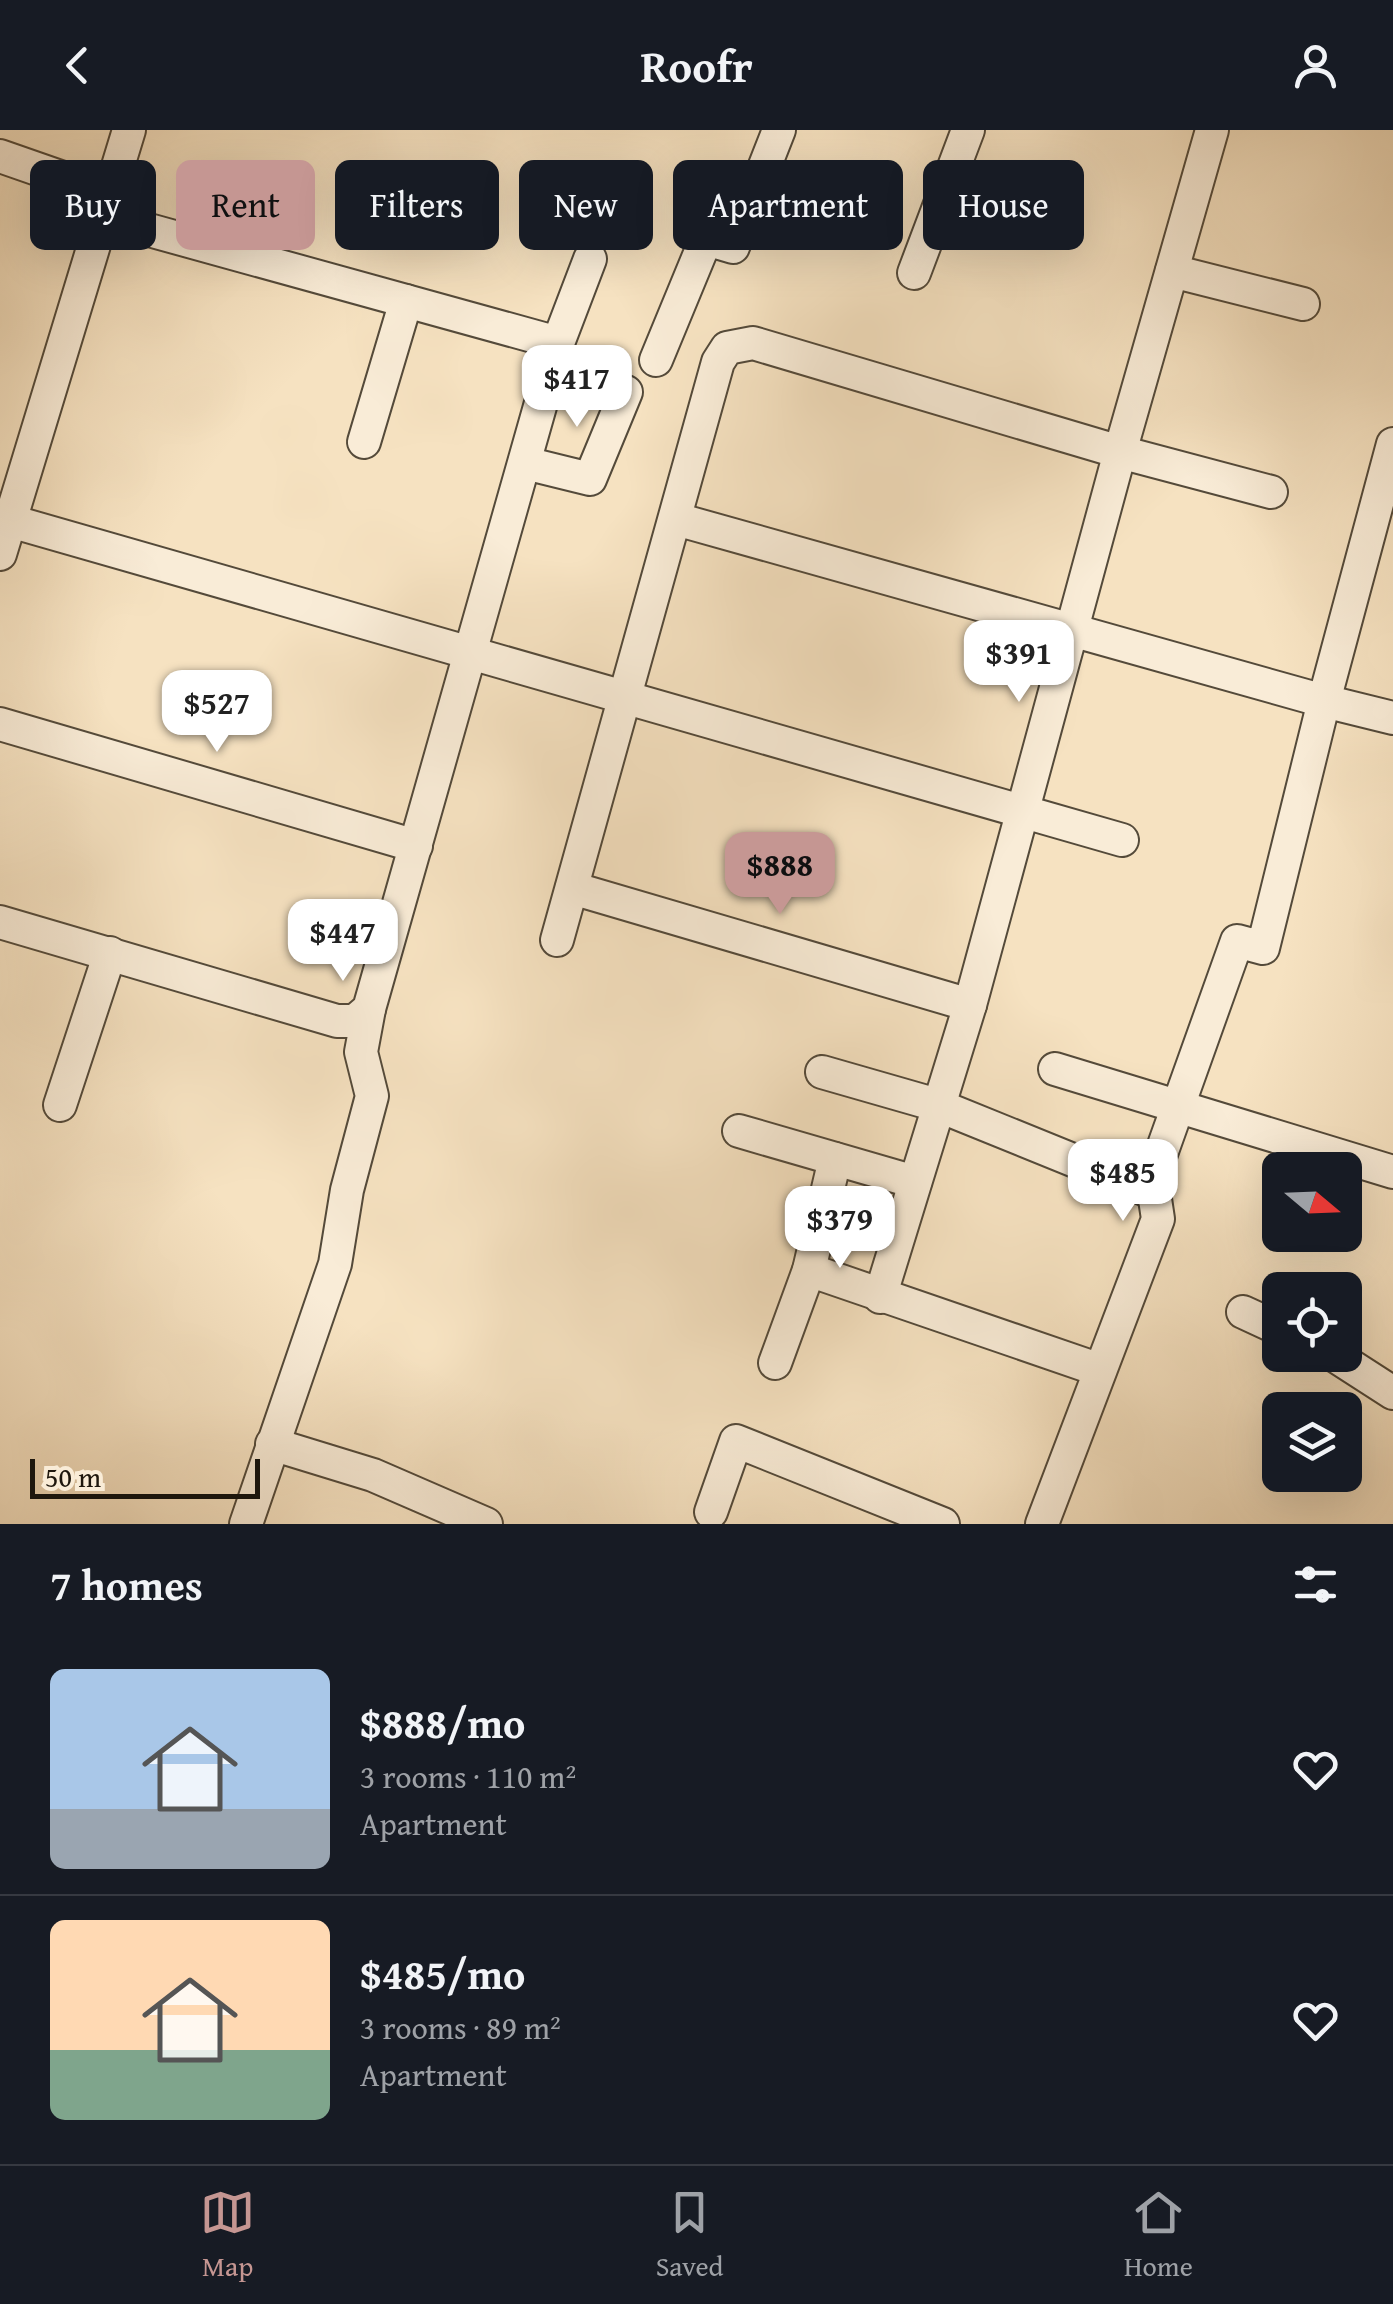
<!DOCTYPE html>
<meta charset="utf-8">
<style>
:root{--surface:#171b24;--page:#20242c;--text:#f1f3f6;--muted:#9ea1a6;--line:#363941;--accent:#c59692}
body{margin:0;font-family:"Gentium Book Plus",serif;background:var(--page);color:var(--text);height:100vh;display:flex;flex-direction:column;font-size:38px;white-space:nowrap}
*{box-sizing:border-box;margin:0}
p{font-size:32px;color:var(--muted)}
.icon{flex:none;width:55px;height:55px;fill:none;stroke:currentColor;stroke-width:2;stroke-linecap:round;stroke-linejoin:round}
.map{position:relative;height:1394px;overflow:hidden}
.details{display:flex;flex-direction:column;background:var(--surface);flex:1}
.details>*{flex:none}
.banner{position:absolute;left:30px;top:30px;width:1335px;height:90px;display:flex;gap:20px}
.needle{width:65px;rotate:109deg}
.buttons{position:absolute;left:1262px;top:1022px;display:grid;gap:20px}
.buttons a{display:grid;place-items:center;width:100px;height:100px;border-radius:15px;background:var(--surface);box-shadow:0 10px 40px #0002;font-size:50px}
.scale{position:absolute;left:30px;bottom:25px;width:230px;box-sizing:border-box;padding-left:10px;border:5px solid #1e170d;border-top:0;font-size:28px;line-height:35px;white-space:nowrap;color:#1e170d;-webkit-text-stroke:8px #f9ecd7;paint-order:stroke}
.price{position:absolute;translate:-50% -85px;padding:0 22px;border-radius:20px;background:#fff;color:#222;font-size:32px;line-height:65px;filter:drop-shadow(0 2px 5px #0008)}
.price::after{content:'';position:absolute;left:50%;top:60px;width:30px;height:22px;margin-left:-15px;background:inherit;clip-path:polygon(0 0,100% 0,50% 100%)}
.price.on{background:var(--accent);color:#111}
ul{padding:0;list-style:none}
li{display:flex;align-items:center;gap:30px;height:250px;padding:0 50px}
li+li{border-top:2px solid var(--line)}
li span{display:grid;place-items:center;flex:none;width:280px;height:200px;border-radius:15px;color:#555}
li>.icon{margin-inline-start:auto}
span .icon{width:120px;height:120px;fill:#fffc;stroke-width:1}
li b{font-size:42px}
h2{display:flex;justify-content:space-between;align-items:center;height:120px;padding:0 50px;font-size:42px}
.chip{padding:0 35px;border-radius:15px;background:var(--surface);box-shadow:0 10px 40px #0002;font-size:35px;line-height:90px}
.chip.on{background:var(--accent);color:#111}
header{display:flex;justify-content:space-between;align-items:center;height:130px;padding:0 50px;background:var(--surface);font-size:45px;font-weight:700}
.menu{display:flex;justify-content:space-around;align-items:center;height:140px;border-top:2px solid var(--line);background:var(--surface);font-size:28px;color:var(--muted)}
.menu a{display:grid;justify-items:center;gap:5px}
.menu .on{color:var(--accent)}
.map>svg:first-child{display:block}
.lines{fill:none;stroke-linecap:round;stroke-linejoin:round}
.minor-casing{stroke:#544a3a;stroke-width:36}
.minor{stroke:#f9ecd7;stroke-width:32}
</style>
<header><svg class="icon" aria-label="back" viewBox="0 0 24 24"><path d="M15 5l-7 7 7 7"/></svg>Roofr<svg class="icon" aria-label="person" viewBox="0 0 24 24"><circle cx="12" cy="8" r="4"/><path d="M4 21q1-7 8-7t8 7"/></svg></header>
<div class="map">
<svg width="1393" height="1394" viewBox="0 0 1393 1394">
<rect width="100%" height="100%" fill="#f6e2c1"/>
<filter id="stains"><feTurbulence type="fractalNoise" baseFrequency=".002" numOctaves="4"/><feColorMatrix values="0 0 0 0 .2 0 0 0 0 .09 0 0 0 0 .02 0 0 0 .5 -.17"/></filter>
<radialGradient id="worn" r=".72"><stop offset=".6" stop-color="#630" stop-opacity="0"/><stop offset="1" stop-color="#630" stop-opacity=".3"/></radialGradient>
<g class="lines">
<defs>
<g id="minor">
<path d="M0,26L109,64"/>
<path d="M102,87L558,213"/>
<path d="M1172,141L1303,174"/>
<path d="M914,143L968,0"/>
<path d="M656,230L706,109L733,117L779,0"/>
<path d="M364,312L406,171"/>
<path d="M525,333L590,349L626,262"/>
<path d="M0,388L1122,710"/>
<path d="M676,389L1324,571L1393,588"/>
<path d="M0,424L129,0"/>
<path d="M0,594L416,716"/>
<path d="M572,758L970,875"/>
<path d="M0,792L337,891H355L369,879L558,213L590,129"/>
<path d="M557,810L718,232L727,218L753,213L1120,322L1271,362"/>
<path d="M1055,939L1393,1042"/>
<path d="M822,942L937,975L1154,1063"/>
<path d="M60,975L110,823"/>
<path d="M739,1001L915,1052"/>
<path d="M809,1140L1100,1240"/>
<path d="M880,1167L970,875L1120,322L1212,0"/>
<path d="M1243,1182L1280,1199"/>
<path d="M1334,1225L1393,1263"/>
<path d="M775,1233L809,1140L835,1029"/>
<path d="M272,1314L373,1345L486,1394"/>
<path d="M711,1382L736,1311L943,1394"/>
<path d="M246,1394L335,1134L347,1060L372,966L361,922L369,879"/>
<path d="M1042,1394L1158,1089L1152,1049L1237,811L1263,818L1324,571L1393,314"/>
</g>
</defs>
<!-- minor casing -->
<use href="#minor" class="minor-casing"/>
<!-- minor -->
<use href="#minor" class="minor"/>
</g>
<rect width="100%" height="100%" filter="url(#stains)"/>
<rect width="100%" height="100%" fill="url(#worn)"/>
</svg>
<div class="buttons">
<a><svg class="needle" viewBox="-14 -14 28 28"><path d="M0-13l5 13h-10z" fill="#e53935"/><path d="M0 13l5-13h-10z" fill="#9ea1a6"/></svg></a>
<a><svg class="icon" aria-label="locate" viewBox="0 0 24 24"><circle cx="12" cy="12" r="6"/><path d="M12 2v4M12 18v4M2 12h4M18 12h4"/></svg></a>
<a><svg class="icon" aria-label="layers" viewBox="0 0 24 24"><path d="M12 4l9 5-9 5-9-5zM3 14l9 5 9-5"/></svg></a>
</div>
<div class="scale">50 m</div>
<b class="price" style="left:577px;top:300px">$417</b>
<b class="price" style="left:1019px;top:575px">$391</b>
<b class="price" style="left:217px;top:625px">$527</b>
<b class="price on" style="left:780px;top:787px">$888</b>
<b class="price" style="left:343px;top:854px">$447</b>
<b class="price" style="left:1123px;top:1094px">$485</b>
<b class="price" style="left:840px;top:1141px">$379</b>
<div class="banner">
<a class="chip">Buy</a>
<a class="chip on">Rent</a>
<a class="chip">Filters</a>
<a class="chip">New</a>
<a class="chip">Apartment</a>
<a class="chip">House</a>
</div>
</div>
<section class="details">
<h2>7 homes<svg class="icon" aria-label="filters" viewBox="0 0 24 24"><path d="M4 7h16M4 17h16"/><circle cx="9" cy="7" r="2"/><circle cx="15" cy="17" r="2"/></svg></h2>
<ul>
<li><span style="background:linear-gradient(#a9c7e8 70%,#9aa5b1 0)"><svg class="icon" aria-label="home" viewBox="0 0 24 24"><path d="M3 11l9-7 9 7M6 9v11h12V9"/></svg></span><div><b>$888/mo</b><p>3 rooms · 110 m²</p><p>Apartment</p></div><svg class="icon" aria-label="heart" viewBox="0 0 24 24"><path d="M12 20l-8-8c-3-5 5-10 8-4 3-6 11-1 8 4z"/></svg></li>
<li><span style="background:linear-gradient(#ffd9b3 65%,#7fa58c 0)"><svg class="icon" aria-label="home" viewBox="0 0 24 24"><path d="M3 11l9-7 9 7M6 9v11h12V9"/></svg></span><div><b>$485/mo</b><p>3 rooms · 89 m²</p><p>Apartment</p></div><svg class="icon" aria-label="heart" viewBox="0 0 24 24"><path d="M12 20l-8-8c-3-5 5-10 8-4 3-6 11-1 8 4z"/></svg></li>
</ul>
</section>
<nav class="menu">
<a class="on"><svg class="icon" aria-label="map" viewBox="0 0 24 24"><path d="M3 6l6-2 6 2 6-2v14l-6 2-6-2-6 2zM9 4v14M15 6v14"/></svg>Map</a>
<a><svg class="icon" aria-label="saved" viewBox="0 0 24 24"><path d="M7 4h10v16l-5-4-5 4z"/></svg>Saved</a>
<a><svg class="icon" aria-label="home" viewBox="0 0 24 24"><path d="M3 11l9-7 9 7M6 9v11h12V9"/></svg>Home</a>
</nav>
